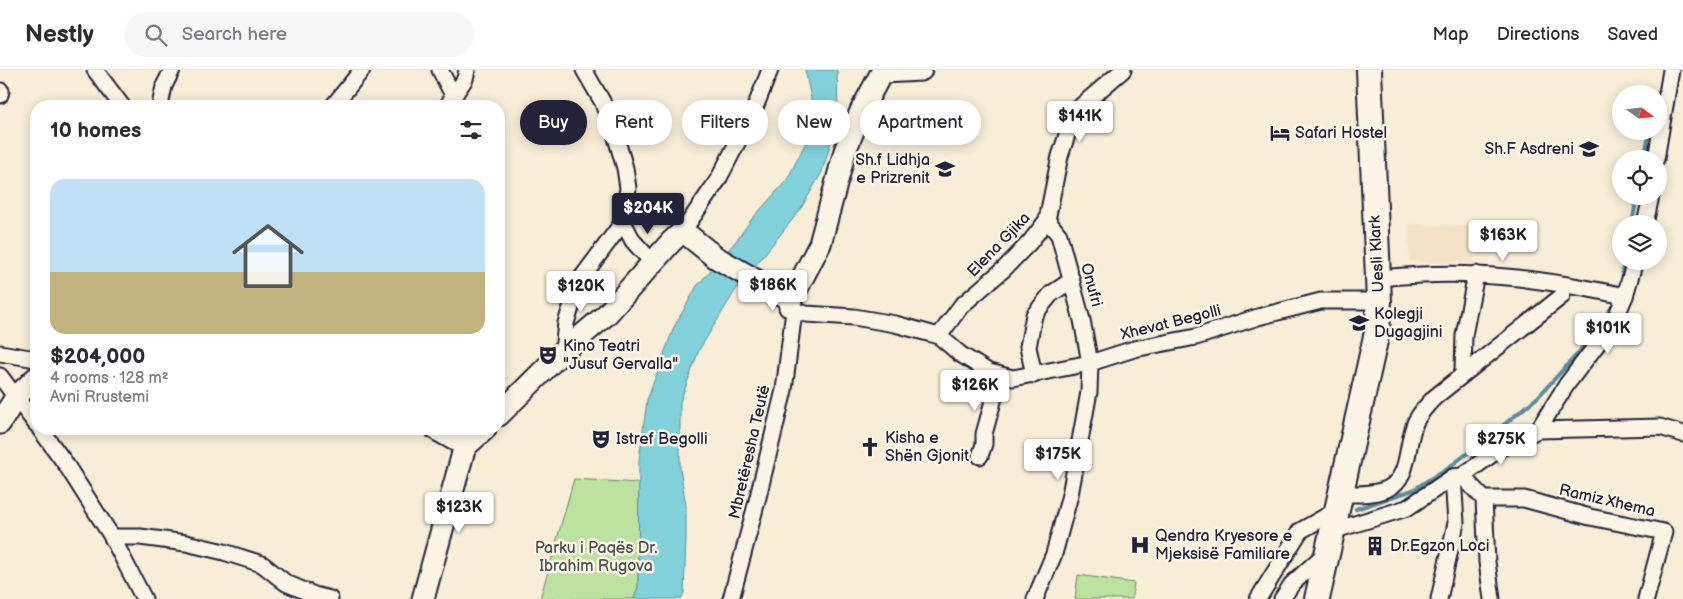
<!DOCTYPE html>
<meta charset="utf-8">
<style>
:root{--surface:#fff;--page:#f7f7f7;--text:#2b2b33;--muted:#7c7c81;--line:#e1e1e2;--accent:#22223b}
body{margin:0;font-family:"Balsamiq Sans",sans-serif;background:var(--page);color:var(--text);height:100vh;display:flex;flex-direction:column;font-size:19px;white-space:nowrap}
*{box-sizing:border-box;margin:0}
p{font-size:16px;color:var(--muted)}
.icon{flex:none;width:28px;height:28px;fill:none;stroke:currentColor;stroke-width:2;stroke-linecap:round;stroke-linejoin:round}
.map{position:relative;flex:1;overflow:hidden}
.panel{position:absolute;left:30px;top:30px;width:475px;height:335px;display:flex;flex-direction:column;background:var(--surface);border-radius:20px;box-shadow:0 2px 12px #0003}
.panel>*{flex:none}
.hud{position:absolute;left:520px;top:30px;width:475px;height:45px;display:flex;gap:10px}
.needle{width:32px;rotate:105deg}
.fabs{position:absolute;left:1612px;top:15px;display:grid;gap:10px}
.fabs a{display:grid;place-items:center;width:55px;height:55px;border-radius:50%;background:var(--surface);box-shadow:0 2px 12px #0003;font-size:25px}
.price{position:absolute;translate:-50% -42px;padding:0 11px;border-radius:5px;background:#fff;color:#222;font-size:16px;line-height:32px;filter:drop-shadow(0 1px 2px #0008)}
.price::after{content:'';position:absolute;left:50%;top:30px;width:15px;height:11px;margin-left:-8px;background:inherit;clip-path:polygon(0 0,100% 0,50% 100%)}
.price.current{background:var(--accent);color:#fff}
ul{padding:0;list-style:none}
li{display:grid;align-content:center;gap:10px;height:265px;padding:0 20px}
li span{display:grid;place-items:center;height:155px;border-radius:15px;color:#555}
li>.icon{margin-inline-start:auto}
span .icon{width:90px;height:90px;fill:#fffc;stroke-width:1}
li b{font-size:21px}
h2{display:flex;justify-content:space-between;align-items:center;height:60px;padding:0 20px;font-size:21px}
.pill{padding:0 18px;border-radius:22px;background:var(--surface);box-shadow:0 2px 12px #0003;font-size:18px;line-height:45px}
.pill.current{background:var(--accent);color:#fff}
header{display:flex;align-items:center;gap:30px;box-sizing:border-box;height:70px;padding:0 25px;background:var(--surface);border-bottom:1px solid var(--line)}
header strong{font-size:24px}
nav{display:flex;gap:28px;margin-inline-start:auto;font-size:18px}
.search{width:350px;height:45px;background:var(--page);display:flex;align-items:center;gap:12px;box-sizing:border-box;padding:0 18px;border-radius:28px;color:var(--muted);font-size:19px}
.map>svg:first-child{display:block}
.built{fill:#f4e3c6}
.green{fill:#bbe29e;stroke:#6e826c}
.water{fill:#82d2dc;stroke:#5c8c9c}
.lines{fill:none;stroke-linecap:round;stroke-linejoin:round}
.stream{stroke:#5c8c9c;stroke-width:4}
.street-casing{stroke:#22223b;stroke-width:19}
.secondary-casing{stroke:#22223b;stroke-width:25}
.primary-casing{stroke:#22223b;stroke-width:28}
.street{stroke:#fcf5e5;stroke-width:15}
.secondary{stroke:#fcf5e5;stroke-width:21}
.primary{stroke:#fcf5e5;stroke-width:24}
.labels{text-anchor:middle;dominant-baseline:central;stroke-width:5;stroke-linejoin:round;paint-order:stroke}
.poi-label{font-size:16px;fill:#22223b;stroke:#fcf5e5;text-anchor:start}
.street-label{font-size:16px;fill:#22223b;stroke:#fcf5e5}
.park-label{font-size:16px;fill:#485254;stroke:#fcf5e5}
</style>
<header>
<strong>Nestly</strong>
<div class="search"><svg class="icon" aria-label="search" viewBox="0 0 24 24"><circle cx="10" cy="10" r="6"/><path d="M15 15l6 6"/></svg>Search here</div>
<nav><a>Map</a><a>Directions</a><a>Saved</a></nav>
</header>
<div class="map">
<svg width="1683" height="529" viewBox="0 0 1683 529">
<rect width="100%" height="100%" fill="#f8edd7"/>
<filter id="ink" filterUnits="userSpaceOnUse"><feTurbulence type="fractalNoise" baseFrequency=".02" numOctaves="2"/><feDisplacementMap in="SourceGraphic" scale="10" xChannelSelector="R" yChannelSelector="G"/><feConvolveMatrix kernelMatrix="1 2 1 2 8 2 1 2 1" color-interpolation-filters="sRGB"/></filter>
<g filter="url(#ink)">
<!-- built -->
<path class="built" d="M1409,154L1474,156V193L1409,191Z"/>
<!-- green -->
<g class="green">
<path d="M574,409L639,413L638,517L634,529H540Z"/>
<path d="M1078,505L1134,513L1132,529H1075Z"/>
</g>
<!-- water -->
<path class="water" d="M805,0H837L838,48L822,102L800,140L735,221L699,280L680,332V398L686,436V467L684,523L681,529H634L638,517L639,390L647,330L674,257L697,216L736,171L751,150L787,110L807,70L811,28Z"/>
<g class="lines">
<!-- stream -->
<g class="stream">
<path d="M1659,24L1662,12"/>
<path d="M1644,89L1650,61"/>
<path d="M1632,154L1637,126"/>
<path d="M1622,203L1624,191"/>
<path d="M1356,439L1413,420L1452,395L1490,366L1538,327L1580,281L1612,237"/>
</g>
<defs>
<g id="street">
<path d="M95,0L122,36"/>
<path d="M440,0L454,27"/>
<path d="M0,25L1,21"/>
<path d="M160,36L164,16L172,0"/>
<path d="M333,36L362,0"/>
<path d="M447,36L465,9L467,0"/>
<path d="M1656,89L1671,0"/>
<path d="M623,152L633,171L653,193"/>
<path d="M1645,154L1651,126"/>
<path d="M683,161L718,110L754,40L770,0"/>
<path d="M1378,208C1411,205 1445,203 1477,205C1527,207 1576,216 1625,226"/>
<path d="M791,230L787,238L806,244L854,247L895,254L939,266L960,284L989,302L1013,308L1090,293L1134,279L1196,267L1258,247L1321,231H1379"/>
<path d="M939,266L961,236L1004,199L1030,172L1047,150L1060,86L1071,53L1080,37L1123,0"/>
<path d="M563,281L566,253L580,210L623,152L628,118L625,98L615,64L602,31L584,0"/>
<path d="M0,283L36,289"/>
<path d="M1463,301L1464,265L1476,204"/>
<path d="M1034,305L1028,277L1034,245L1051,224L1072,210"/>
<path d="M0,306L36,354"/>
<path d="M40,359L65,393L112,467L144,529"/>
<path d="M1538,360L1567,314L1614,252L1625,226L1635,191"/>
<path d="M980,386L984,374V364L1000,306"/>
<path d="M1462,406L1484,429L1487,492L1492,529"/>
<path d="M1341,424C1355,424 1373,425 1387,419C1412,407 1405,373 1416,351C1421,341 1428,334 1435,327L1562,226"/>
<path d="M1484,429H1524L1590,447L1664,462L1646,529"/>
<path d="M1332,461L1407,438L1453,407L1462,406L1501,378L1538,360L1660,357L1683,364"/>
<path d="M112,467H140L186,473L224,482L262,494L286,513L314,525L330,529"/>
<path d="M731,529L757,431L784,320L794,241"/>
<path d="M1035,529L1054,484L1070,425L1089,322L1090,293L1082,250L1059,165L1047,150"/>
<path d="M1258,529L1300,461L1337,440"/>
<path d="M1282,529L1292,514L1327,482"/>
<path d="M1439,529L1456,453L1453,407"/>
</g>
<g id="secondary">
<path d="M883,2L921,0"/>
<path d="M499,345L559,285L607,244L671,172L683,161L715,187L791,230L820,174L845,81L861,41L883,0"/>
<path d="M0,353L16,327L36,308"/>
<path d="M436,359L466,376"/>
<path d="M423,529L463,383L466,376L485,359"/>
</g>
<path id="primary" d="M1317,529L1377,262L1379,231L1369,0"/>
</defs>
<!-- street casing -->
<use href="#street" class="street-casing"/>
<!-- secondary casing -->
<use href="#secondary" class="secondary-casing"/>
<!-- primary casing -->
<use href="#primary" class="primary-casing"/>
<!-- street -->
<use href="#street" class="street"/>
<!-- secondary -->
<use href="#secondary" class="secondary"/>
<!-- primary -->
<use href="#primary" class="primary"/>
</g>
</g>
<!-- icons -->
<defs>
<symbol id="hotel-bare" viewBox="-9 -9 18 18"><path d="M-6-4.5h1.5V1H6V5H4.5V3h-9V5H-6ZM-4 0a1.8 1.8 0 1 1 3.6 0ZM.5 0V-2.5h3Q6-2.5 6 0Z" fill="#22223b" stroke="#fcf5e5" stroke-width="2.5" paint-order="stroke"/></symbol>
<symbol id="school-bare" viewBox="-9 -9 18 18"><path d="M0-5L7-2L0 1L-7-2ZM-4 1L0 2.5L4 1V4Q0 6-4 4Z" fill="#22223b" stroke="#fcf5e5" stroke-width="2.5" paint-order="stroke"/></symbol>
<symbol id="university-bare" viewBox="-9 -9 18 18"><path d="M0-5L7-2L0 1L-7-2ZM-4 1L0 2.5L4 1V4Q0 6-4 4Z" fill="#22223b" stroke="#fcf5e5" stroke-width="2.5" paint-order="stroke"/></symbol>
<symbol id="theatre-bare" viewBox="-9 -9 18 18"><path d="M-5-5.5Q0-4 5-5.5V0Q5 5 0 6Q-5 5-5 0ZM-3.3-2.5H-1v1.5H-3.3ZM1-2.5H3.3v1.5H1ZM-2.8 1Q0 5.5 2.8 1Z" fill="#22223b" stroke="#fcf5e5" stroke-width="2.5" paint-order="stroke"/></symbol>
<symbol id="church-bare" viewBox="-9 -9 18 18"><path d="M-1.2-6h2.4v3.5h3.3v2.4h-3.3V6h-2.4V-.1h-3.3v-2.4h3.3Z" fill="#22223b" stroke="#fcf5e5" stroke-width="2.5" paint-order="stroke"/></symbol>
<symbol id="hospital-bare" viewBox="-9 -9 18 18"><path d="M-5-5h3v3.5h4V-5h3V5h-3V1.5h-4V5h-3Z" fill="#22223b" stroke="#fcf5e5" stroke-width="2.5" paint-order="stroke"/></symbol>
<symbol id="building-bare" viewBox="-9 -9 18 18"><path d="M-4-6H4V6H1V3H-1V6H-4ZM-2.5-4.3h1.7v1.8h-1.7ZM.8-4.3h1.7v1.8H.8ZM-2.5-1h1.7V.8h-1.7ZM.8-1h1.7V.8H.8Z" fill="#22223b" stroke="#fcf5e5" stroke-width="2.5" paint-order="stroke"/></symbol>
</defs>
<g fill-rule="evenodd">
<use href="#hotel-bare" x="1266" y="49" width="28" height="28"/>
<use href="#school-bare" x="1575" y="65" width="28" height="28"/>
<use href="#school-bare" x="931" y="85" width="28" height="28"/>
<use href="#university-bare" x="1345" y="239" width="28" height="28"/>
<use href="#theatre-bare" x="534" y="271" width="28" height="28"/>
<use href="#theatre-bare" x="587" y="355" width="28" height="28"/>
<use href="#church-bare" x="856" y="363" width="28" height="28"/>
<use href="#hospital-bare" x="1126" y="461" width="28" height="28"/>
<use href="#building-bare" x="1361" y="462" width="28" height="28"/>
</g>
<g class="labels">
<!-- poi labels -->
<g class="poi-label">
<text x="1295" y="63">Safari Hostel</text>
<text x="1574" y="79" text-anchor="end">Sh.F Asdreni</text>
<text x="930" y="90" text-anchor="end">Sh.f Lidhja<tspan x="930" dy="18">e Prizrenit</tspan></text>
<text x="1374" y="244">Kolegji<tspan x="1374" dy="18">Dugagjini</tspan></text>
<text x="563" y="276">Kino Teatri<tspan x="563" dy="18">"Jusuf Gervalla"</tspan></text>
<text x="885" y="368">Kisha e<tspan x="885" dy="18">Shën Gjonit</tspan></text>
<text x="616" y="369">Istref Begolli</text>
<text x="1155" y="466">Qendra Kryesore e<tspan x="1155" dy="18">Mjeksisë Familiare</tspan></text>
<text x="1390" y="476">Dr.Egzon Loci</text>
</g>
<!-- street labels -->
<g class="street-label">
<text transform="translate(999 175) rotate(-46)">Elena Gjika</text>
<text transform="translate(1377 184) rotate(-93)">Uesli Klark</text>
<text transform="translate(1091 215) rotate(75)">Onufri</text>
<text transform="translate(1171 253) rotate(-14)">Xhevat Begolli</text>
<text transform="translate(750 382) rotate(-77)">Mbretëresha Teutë</text>
<text transform="translate(1607 431) rotate(13)">Ramiz Xhema</text>
</g>
<!-- park labels -->
<g class="park-label">
<text x="596" y="478">Parku i Paqës Dr.<tspan x="596" dy="18">Ibrahim Rugova</tspan></text>
</g>
</g>
</svg>
<div class="fabs">
<a><svg class="needle" viewBox="-14 -14 28 28"><path d="M0-13l5 13h-10z" fill="#e53935"/><path d="M0 13l5-13h-10z" fill="#7c7c81"/></svg></a>
<a><svg class="icon" aria-label="locate" viewBox="0 0 24 24"><circle cx="12" cy="12" r="6"/><path d="M12 2v4M12 18v4M2 12h4M18 12h4"/></svg></a>
<a><svg class="icon" aria-label="layers" viewBox="0 0 24 24"><path d="M12 4l9 5-9 5-9-5zM3 14l9 5 9-5"/></svg></a>
</div>
<b class="price" style="left:1080px;top:73px">$141K</b>
<b class="price current" style="left:648px;top:165px">$204K</b>
<b class="price" style="left:1503px;top:192px">$163K</b>
<b class="price" style="left:773px;top:242px">$186K</b>
<b class="price" style="left:581px;top:243px">$120K</b>
<b class="price" style="left:1608px;top:285px">$101K</b>
<b class="price" style="left:975px;top:342px">$126K</b>
<b class="price" style="left:1501px;top:396px">$275K</b>
<b class="price" style="left:1058px;top:411px">$175K</b>
<b class="price" style="left:459px;top:464px">$123K</b>
<div class="hud">
<a class="pill current">Buy</a>
<a class="pill">Rent</a>
<a class="pill">Filters</a>
<a class="pill">New</a>
<a class="pill">Apartment</a>
</div>
<section class="panel">
<h2>10 homes<svg class="icon" aria-label="filters" viewBox="0 0 24 24"><path d="M4 7h16M4 17h16"/><circle cx="9" cy="7" r="2"/><circle cx="15" cy="17" r="2"/></svg></h2>
<ul>
<li><span style="background:linear-gradient(#bfe0f5 60%,#c2b280 0)"><svg class="icon" aria-label="home" viewBox="0 0 24 24"><path d="M3 11l9-7 9 7M6 9v11h12V9"/></svg></span><div><b>$204,000</b><p>4 rooms · 128 m²</p><p>Avni Rrustemi</p></div></li>
</ul>
</section>
</div>
